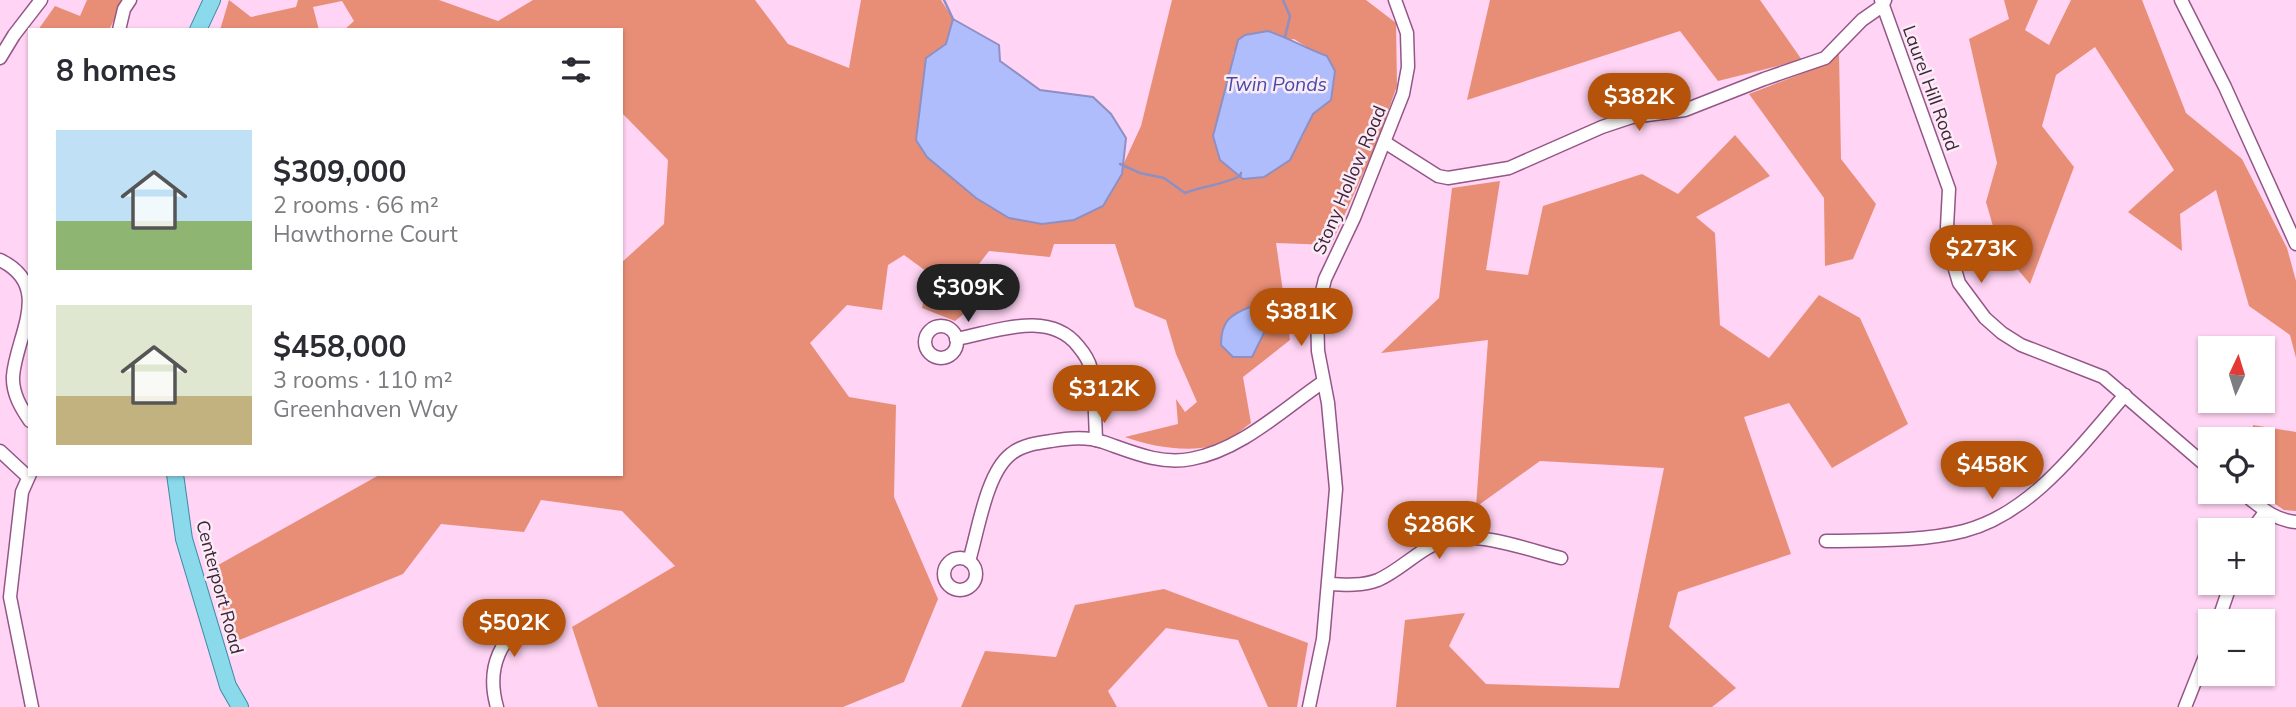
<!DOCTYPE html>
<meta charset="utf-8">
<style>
:root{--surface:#fff;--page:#f2f2f3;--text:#2b2b33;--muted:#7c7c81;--accent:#b45309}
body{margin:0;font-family:Mulish,sans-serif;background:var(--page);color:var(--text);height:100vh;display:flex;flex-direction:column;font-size:26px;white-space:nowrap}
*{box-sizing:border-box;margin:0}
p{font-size:23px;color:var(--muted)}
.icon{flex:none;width:38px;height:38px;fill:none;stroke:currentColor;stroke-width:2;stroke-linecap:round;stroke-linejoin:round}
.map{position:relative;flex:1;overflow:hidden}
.details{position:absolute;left:28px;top:28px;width:595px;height:448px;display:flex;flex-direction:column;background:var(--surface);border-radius:0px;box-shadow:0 2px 5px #0004}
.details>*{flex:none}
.needle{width:46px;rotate:4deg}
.fabs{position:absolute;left:2198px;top:336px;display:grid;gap:14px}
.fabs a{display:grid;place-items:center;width:77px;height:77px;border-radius:0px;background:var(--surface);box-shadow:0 2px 5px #0004;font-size:35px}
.price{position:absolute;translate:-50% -60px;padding:0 16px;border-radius:24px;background:var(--accent);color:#fff;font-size:23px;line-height:46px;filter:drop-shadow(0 2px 4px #0008)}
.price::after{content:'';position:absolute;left:50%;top:42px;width:21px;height:16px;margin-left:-10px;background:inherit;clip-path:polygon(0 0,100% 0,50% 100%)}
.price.current{background:#222;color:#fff}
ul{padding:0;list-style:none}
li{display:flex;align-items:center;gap:21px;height:175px;padding:0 28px}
li span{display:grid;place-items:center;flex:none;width:196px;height:140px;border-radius:0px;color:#555}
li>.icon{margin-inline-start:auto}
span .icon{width:84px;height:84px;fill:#fffc;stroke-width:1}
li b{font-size:30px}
h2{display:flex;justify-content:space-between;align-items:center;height:84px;padding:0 28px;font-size:30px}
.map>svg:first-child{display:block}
.forest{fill:#e88e77;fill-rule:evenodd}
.water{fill:#b0bdfd;stroke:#8e8fc2;stroke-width:2}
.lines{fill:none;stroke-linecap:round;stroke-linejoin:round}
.stream{stroke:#8e8fc2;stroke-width:2.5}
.minor-casing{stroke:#945687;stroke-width:15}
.major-casing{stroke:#3d8ba4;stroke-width:18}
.minor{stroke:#fff;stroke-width:12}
.major{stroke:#8adaeb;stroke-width:16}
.labels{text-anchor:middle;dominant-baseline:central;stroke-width:5;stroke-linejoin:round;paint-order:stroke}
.street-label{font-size:18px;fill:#3f2439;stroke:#faebf6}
.water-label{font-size:19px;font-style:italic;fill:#434ba6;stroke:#faebf6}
</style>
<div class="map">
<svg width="2296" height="707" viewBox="0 0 2296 707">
<rect width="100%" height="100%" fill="#ffd4f4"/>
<!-- forest -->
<g class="forest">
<path d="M87,0H124L109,30H38L55,6L80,16Z"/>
<path d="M229,0L251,17L296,7L298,0H439L498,21L533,0H755L788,44L849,68L861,0H941L953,19L946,44L927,157L976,198L1103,206L1122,174L1123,165L1141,126L1172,0H1366L1396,23L1397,86L1376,145L1331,245L1276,243L1290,340L1243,377L1251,423C1241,430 1229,442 1218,445C1188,453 1153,447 1125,437L1178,424L1176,399L1185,412L1197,402L1176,354L1166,320L1135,307L1115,244H1054L1050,257L989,251L976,268L981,300L955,321L922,308L930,274L904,255L888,265L882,310L847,305L810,343L849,397L896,405L894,497L938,599L904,682L843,707H598L572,627L675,566L622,511L541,500L524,532L441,524L403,574L232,643L211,569L381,474H621V263L664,224L668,160L621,112V30H344L354,21L342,1L313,7L319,30H220ZM1294,39L1313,51L1327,56L1331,100L1313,114L1302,138L1243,179L1220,160L1222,109L1234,51Z"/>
<path d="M1490,0H1760L1802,60L1718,81L1680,31L1467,100Z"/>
<path d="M2004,0H2038L2025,30L2049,45L2071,0H2142L2186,113L2242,159L2287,248L2296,281V358L2290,335L2249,306L2216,190L2180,214L2182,251L2128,212L2174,170L2095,47L2056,75L2042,126L2074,167L2030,284L1999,247L1986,202L1997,163L1969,39L2009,19Z"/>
<path d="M1839,53L1841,159L1876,204L1853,259L1825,266L1824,198L1749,94L1827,64Z"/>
<path d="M1735,135L1770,176L1696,217L1715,233L1720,325L1769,358L1819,295L1860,318L1908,424L1832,468L1789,403L1744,417L1791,554L1678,592L1669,627L1736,688L1712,707H1396L1405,620L1465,613L1449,646L1486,684L1619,688L1664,468L1540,461L1476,507L1488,340L1381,353L1439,298L1452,188L1500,181L1486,270L1528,275L1543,206L1642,174L1678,194Z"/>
<path d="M2253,425L2296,432V511L2284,510L2257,492H2263V439H2252Z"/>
<path d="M1164,589L1308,643L1297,707H1268L1238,640L1166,628L1108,691L1117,707H961L985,651L1056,657L1075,605Z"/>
</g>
<!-- water -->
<g class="water">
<path d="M953,19L999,45L1000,61L1040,90L1093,97L1111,114L1126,138L1122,174L1103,206L1074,220L1042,224L1009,218L976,198L927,157L916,140L926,58L946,44Z"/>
<path d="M1268,31C1289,38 1307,49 1327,56L1335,71L1331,100L1313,114L1290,160L1264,177L1243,179L1220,160L1213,136L1238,40L1245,35Z"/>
<path d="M1250,307L1259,311L1267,327L1252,357H1233L1221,345C1221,322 1229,315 1250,307Z"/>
</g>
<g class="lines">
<!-- stream -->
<g class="stream">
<path d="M944,0L953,19"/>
<path d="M1283,0L1290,16L1285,37"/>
<path d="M1120,164L1140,173L1164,178L1185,193C1204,186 1222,185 1240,176L1241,173"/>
</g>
<defs>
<g id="minor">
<path d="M1881,0L1949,189L1947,227L1949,249L1959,283L1985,318L2002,333L2021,345L2103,377L2210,469"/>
<path d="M2181,0L2225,87L2296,244"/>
<path d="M119,30L124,9L130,0"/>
<path d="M0,58L14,35L41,0"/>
<path d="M1386,143L1438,176L1448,178L1509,168L1602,127L1632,117L1685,110L1764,79L1825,58L1862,20L1882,6L1885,0"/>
<path d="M0,260C54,286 16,336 13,376C12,393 21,408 30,421"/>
<circle cx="941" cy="342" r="16"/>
<path d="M956,339C995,332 1049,309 1078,346C1084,353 1089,360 1091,369C1095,392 1095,417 1096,440"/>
<path d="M0,451L28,477"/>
<path d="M30,474L22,492L10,597L32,707"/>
<path d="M2241,492C2259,505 2272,520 2296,522"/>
<path d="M2252,530L2265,512"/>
<path d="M1826,541C1871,540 1920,542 1964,531C2033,513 2081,445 2125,395"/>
<circle cx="960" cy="574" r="16"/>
<path d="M969,561C978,532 986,473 1011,454C1022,445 1037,443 1051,441C1067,438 1087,436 1103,442C1132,452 1160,465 1191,459C1241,450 1282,410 1323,382"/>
<path d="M1329,584C1346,585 1362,586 1378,580C1403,569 1421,546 1449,539C1481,532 1529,550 1561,558"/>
<path d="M2218,621L2231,583"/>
<path d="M497,707C485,665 502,639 533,612"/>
<path d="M1309,707L1323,639L1336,489L1328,403L1318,351L1317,312L1325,279L1354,218L1403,94L1408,67L1407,33L1395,0"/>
<path d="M2185,707L2210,644"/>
</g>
<g id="major">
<path d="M198,30L212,0"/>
<path d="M175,474L184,539L228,686L240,707"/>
</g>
</defs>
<!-- minor casing -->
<use href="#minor" class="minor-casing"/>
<!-- major casing -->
<use href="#major" class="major-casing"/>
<!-- minor -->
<use href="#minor" class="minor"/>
<!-- major -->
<use href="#major" class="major"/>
</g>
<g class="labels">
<!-- street labels -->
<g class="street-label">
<text transform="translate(1931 88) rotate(70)">Laurel Hill Road</text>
<text transform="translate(1349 180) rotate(-67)">Stony Hollow Road</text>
<text transform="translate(220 587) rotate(75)">Centerport Road</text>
</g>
<!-- water labels -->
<g class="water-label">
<text x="1276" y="84">Twin Ponds</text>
</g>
</g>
</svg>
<div class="fabs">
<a><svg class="needle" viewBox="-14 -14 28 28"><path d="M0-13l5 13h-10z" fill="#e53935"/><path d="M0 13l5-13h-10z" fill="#7c7c81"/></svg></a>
<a><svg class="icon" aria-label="locate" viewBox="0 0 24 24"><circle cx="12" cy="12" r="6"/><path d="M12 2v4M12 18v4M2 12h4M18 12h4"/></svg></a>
<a>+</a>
<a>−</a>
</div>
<b class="price" style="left:1639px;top:133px">$382K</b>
<b class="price" style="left:1981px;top:285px">$273K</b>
<b class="price current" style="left:968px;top:324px">$309K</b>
<b class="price" style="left:1301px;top:348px">$381K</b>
<b class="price" style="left:1104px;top:425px">$312K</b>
<b class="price" style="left:1992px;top:501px">$458K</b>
<b class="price" style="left:1439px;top:561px">$286K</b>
<b class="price" style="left:514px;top:659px">$502K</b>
<section class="details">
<h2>8 homes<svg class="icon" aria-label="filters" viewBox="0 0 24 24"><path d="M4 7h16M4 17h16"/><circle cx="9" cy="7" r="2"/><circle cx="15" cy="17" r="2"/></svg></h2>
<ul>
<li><span style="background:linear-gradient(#bfe0f5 65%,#8fb573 0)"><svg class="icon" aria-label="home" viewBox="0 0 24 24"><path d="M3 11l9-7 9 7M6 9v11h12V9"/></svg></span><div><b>$309,000</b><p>2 rooms · 66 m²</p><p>Hawthorne Court</p></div></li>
<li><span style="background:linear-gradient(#dfe7d0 65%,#c2b280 0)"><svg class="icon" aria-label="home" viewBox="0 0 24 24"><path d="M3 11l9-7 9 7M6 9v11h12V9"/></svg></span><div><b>$458,000</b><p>3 rooms · 110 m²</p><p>Greenhaven Way</p></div></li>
</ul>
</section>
</div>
